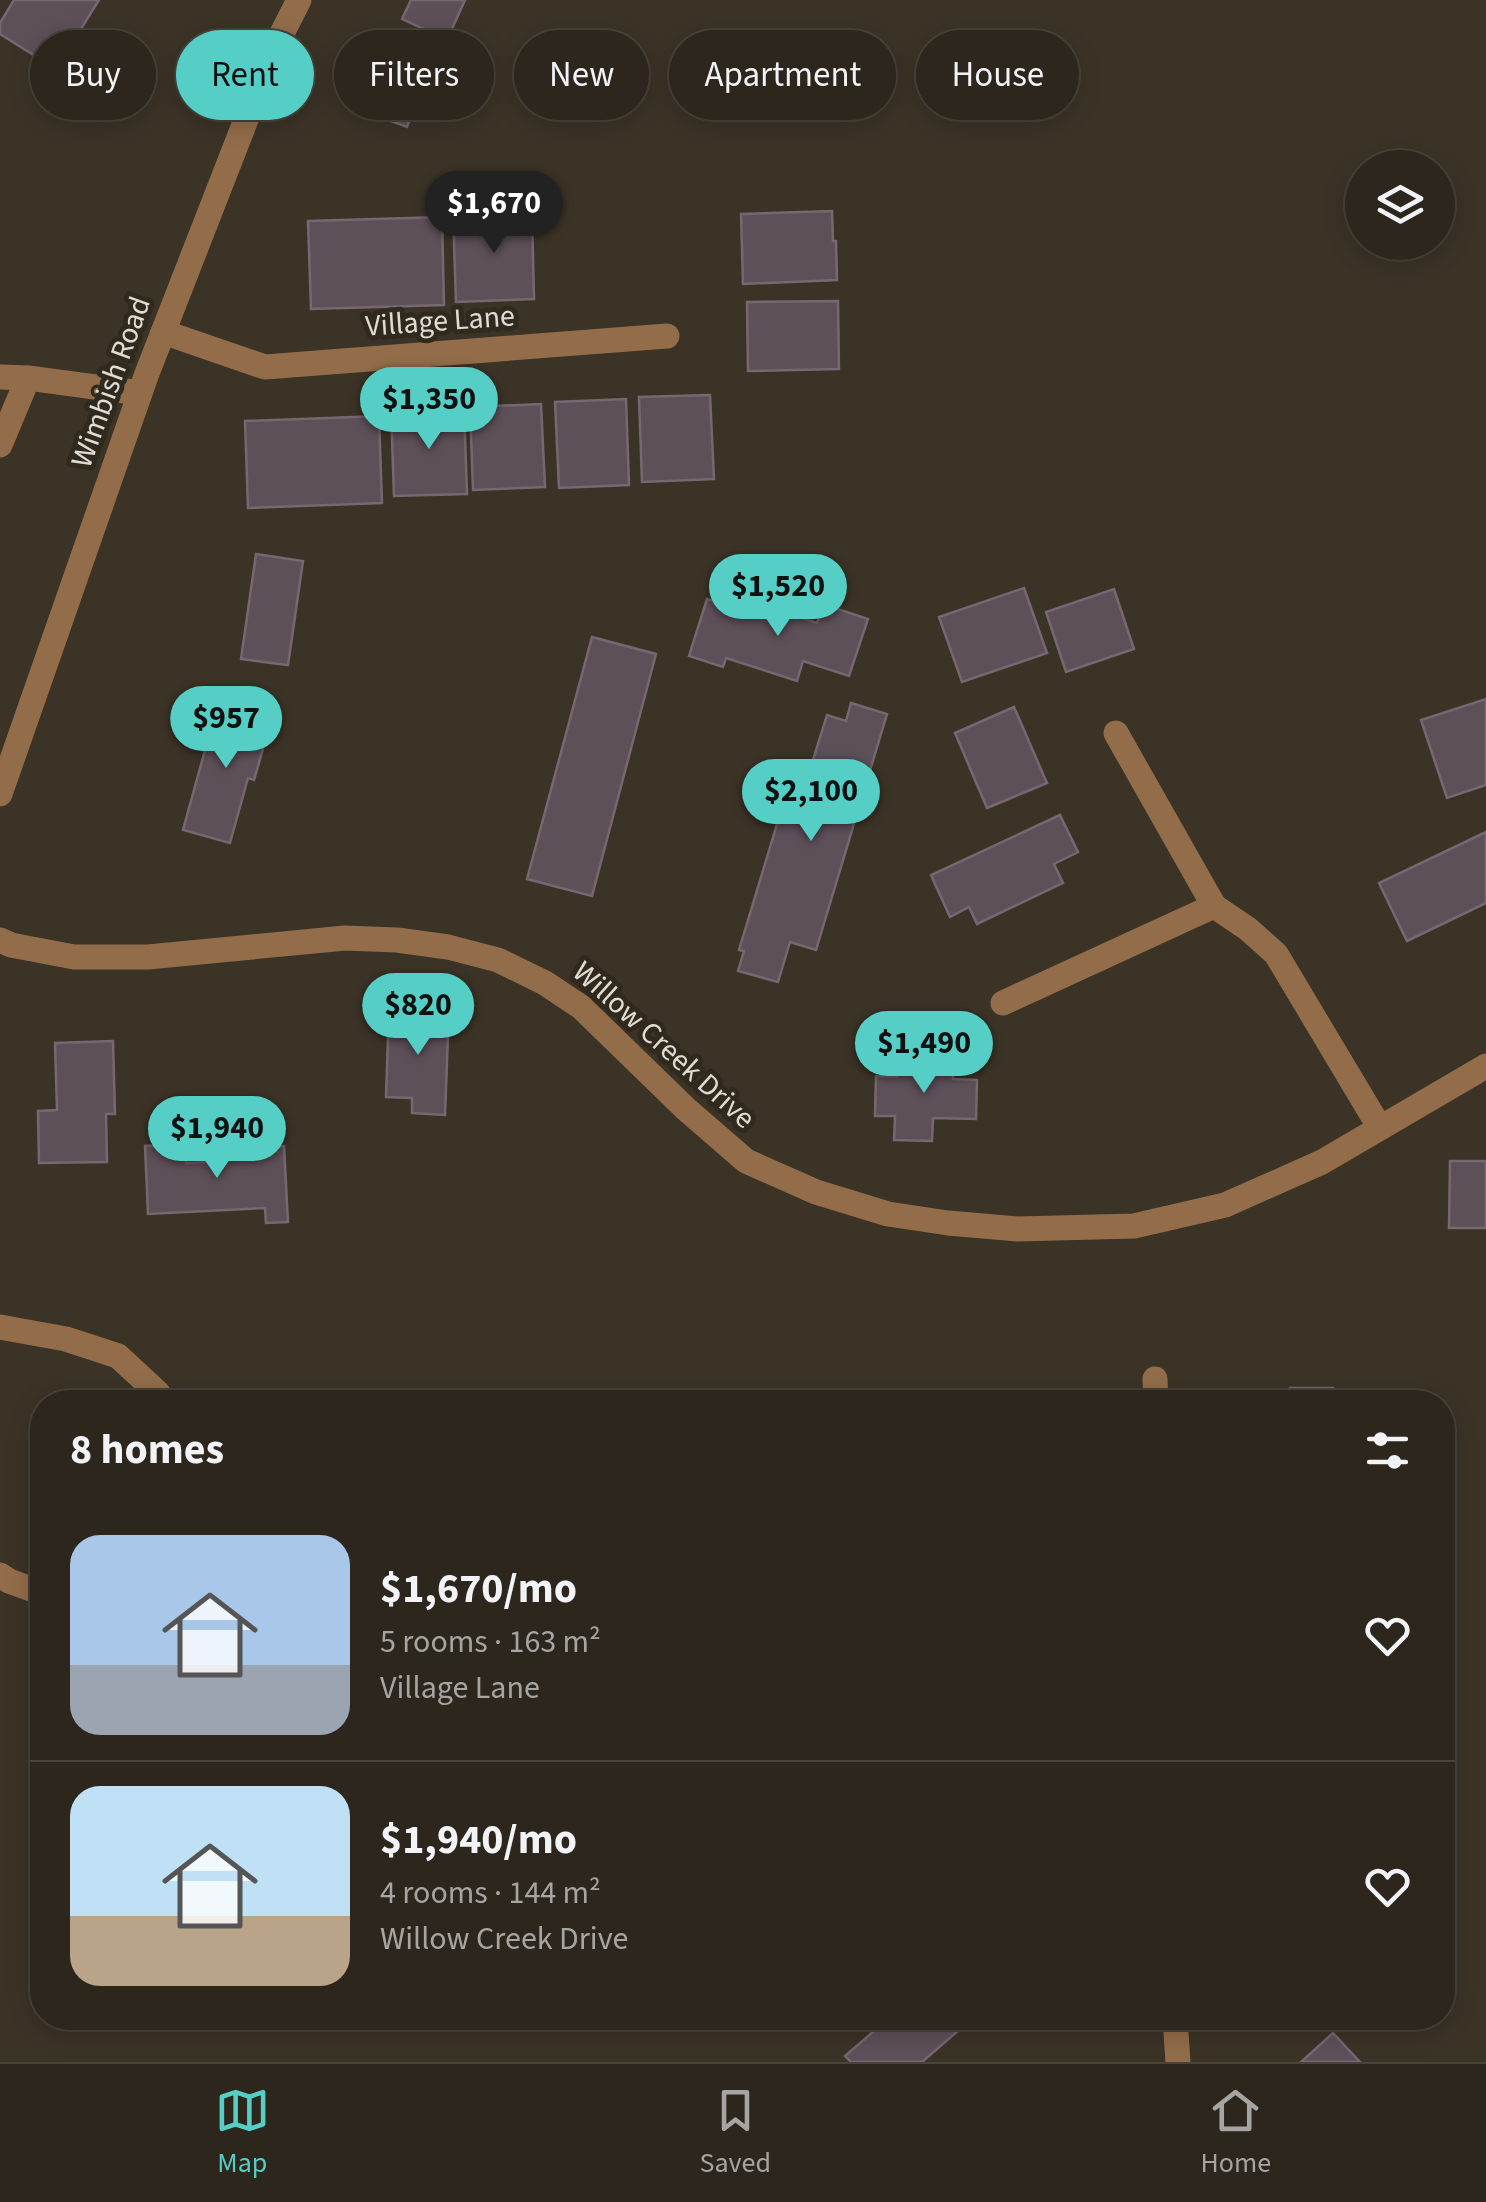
<!DOCTYPE html>
<meta charset="utf-8">
<style>
:root{--surface:#2c261c;--page:#383229;--text:#f1f3f6;--muted:#a6a5a3;--line:#48433b;--accent:#55cec6}
body{margin:0;font-family:"Source Sans 3",sans-serif;background:var(--page);color:var(--text);height:100vh;display:flex;flex-direction:column;font-size:38px;white-space:nowrap}
*{box-sizing:border-box;margin:0}
p{font-size:32px;color:var(--muted)}
.icon{flex:none;width:55px;height:55px;fill:none;stroke:currentColor;stroke-width:2;stroke-linecap:round;stroke-linejoin:round}
.map{position:relative;flex:1;overflow:hidden}
.details{position:absolute;left:30px;top:1390px;width:1425px;height:640px;display:flex;flex-direction:column;background:var(--surface);border-radius:40px;box-shadow:0 5px 25px #0003,0 0 0 2px var(--line)}
.details>*{flex:none}
.top-card{position:absolute;left:30px;top:30px;width:1428px;height:90px;display:flex;gap:20px}
.fabs{position:absolute;left:1345px;top:150px;display:grid;gap:20px}
.fabs a{display:grid;place-items:center;width:110px;height:110px;border-radius:50%;background:var(--surface);box-shadow:0 5px 25px #0003,0 0 0 2px var(--line);font-size:50px}
.price{position:absolute;translate:-50% -85px;padding:0 22px;border-radius:35px;background:var(--accent);color:#111;font-size:32px;line-height:65px;filter:drop-shadow(0 2px 5px #0008)}
.price::after{content:'';position:absolute;left:50%;top:60px;width:30px;height:22px;margin-left:-15px;background:inherit;clip-path:polygon(0 0,100% 0,50% 100%)}
.price.selected{background:#222;color:#fff}
ul{padding:0;list-style:none}
li{display:flex;align-items:center;gap:30px;height:250px;padding:0 40px}
li+li{border-top:2px solid var(--line)}
li span{display:grid;place-items:center;flex:none;width:280px;height:200px;border-radius:30px;color:#555}
li>.icon{margin-inline-start:auto}
span .icon{width:120px;height:120px;fill:#fffc;stroke-width:1}
li b{font-size:42px}
h2{display:flex;justify-content:space-between;align-items:center;height:120px;padding:0 40px;font-size:42px}
.tag{padding:0 35px;border-radius:45px;background:var(--surface);box-shadow:0 5px 25px #0003,0 0 0 2px var(--line);font-size:35px;line-height:90px}
.tag.selected{background:var(--accent);color:#111}
.dock{display:flex;justify-content:space-around;align-items:center;height:140px;border-top:2px solid var(--line);background:var(--surface);font-size:28px;color:var(--muted)}
.dock a{display:grid;justify-items:center;gap:5px}
.dock .selected{color:var(--accent)}
.map>svg:first-child{display:block}
.building{fill:#5e5059;stroke:#766770;stroke-width:2.5}
.lines{fill:none;stroke-linecap:round;stroke-linejoin:round}
.minor{stroke:#936d4a;stroke-width:25}
.labels{text-anchor:middle;dominant-baseline:central;stroke-width:10;stroke-linejoin:round;paint-order:stroke}
.street-label{font-size:30px;fill:#e0dcd4;stroke:#30291d}
</style>
<div class="map">
<svg width="1486" height="2062" viewBox="0 0 1486 2062">
<rect width="100%" height="100%" fill="#3b3326"/>
<!-- building -->
<g class="building">
<path d="M14,0H99L56,69L0,34V23Z"/>
<path d="M411,0H465L447,40L402,19Z"/>
<path d="M369,43L404,57L400,68L426,78L407,127L345,104Z"/>
<path d="M532,211L534,299L456,302L453,214Z"/>
<path d="M832,211L833,241H836L837,280L743,284L741,214Z"/>
<path d="M442,217L444,305L311,309L308,221Z"/>
<path d="M838,301L839,369L748,371L747,302Z"/>
<path d="M710,395L714,479L642,482L639,397Z"/>
<path d="M626,399L629,485L559,488L555,402Z"/>
<path d="M541,404L545,487L473,490L470,407Z"/>
<path d="M464,408L467,494L394,496L391,410Z"/>
<path d="M379,416L382,503L248,508L245,421Z"/>
<path d="M256,554L303,561L288,665L241,659Z"/>
<path d="M1024,588L1047,653L962,682L939,617Z"/>
<path d="M1114,589L1134,649L1066,672L1046,612Z"/>
<path d="M707,599L740,610L744,599L817,623L823,604L868,619L849,676L803,661L797,681L726,658L723,667L689,656Z"/>
<path d="M592,637L656,654L592,896L527,879Z"/>
<path d="M1486,699V785L1447,798L1421,720Z"/>
<path d="M218,703L272,718L254,780L248,778L230,843L183,830Z"/>
<path d="M851,703L887,714L816,950L790,942L778,982L738,971L744,951L739,950L793,771L808,776L827,715L846,721Z"/>
<path d="M1014,707L1047,783L987,808L955,733Z"/>
<path d="M1060,815L1078,852L1054,864L1063,883L977,924L969,907L950,917L931,875Z"/>
<path d="M1486,832V903L1407,941L1379,883Z"/>
<path d="M389,1007L449,1009L445,1115L412,1113V1098L386,1097Z"/>
<path d="M113,1041L115,1114H106L107,1162L39,1163L38,1111L57,1110L55,1043Z"/>
<path d="M898,1054L954,1055L953,1079L977,1080L976,1119L933,1118L932,1141L894,1140L895,1116H875L876,1076L897,1077Z"/>
<path d="M185,1144L186,1163L208,1162V1149L284,1146L288,1222L266,1223L265,1208L148,1214L145,1146Z"/>
<path d="M1450,1161H1486V1228H1449Z"/>
<path d="M1290,1388H1333L1332,1402H1290Z"/>
<path d="M889,2018H973L922,2062H851L845,2056Z"/>
<path d="M1333,2033L1360,2062H1301Z"/>
</g>
<g class="lines">
<!-- minor -->
<g class="minor">
<path d="M163,332L265,367L667,336"/>
<path d="M0,377L28,378L140,393"/>
<path d="M0,445L28,378"/>
<path d="M1116,733L1214,906"/>
<path d="M0,794L146,376L272,53L299,0"/>
<path d="M0,940L11,945L74,957H148L345,938L397,940L448,947L498,960L545,983L581,1007L686,1109L746,1161L816,1192L888,1214L948,1223L1018,1229L1134,1226L1225,1205L1322,1162L1486,1066"/>
<path d="M1003,1003L1214,906L1248,929L1276,954L1380,1128"/>
<path d="M0,1327L66,1339L118,1356L158,1393L162,1402"/>
<path d="M1155,1379L1156,1402"/>
<path d="M0,1575L9,1581L42,1593"/>
<path d="M1175,2018L1178,2062"/>
</g>
</g>
<g class="labels">
<!-- street labels -->
<g class="street-label">
<text transform="translate(440 321) rotate(-4)">Village Lane</text>
<text transform="translate(111 382) rotate(-70)">Wimbish Road</text>
<text transform="translate(664 1045) rotate(42)">Willow Creek Drive</text>
</g>
</g>
</svg>
<div class="fabs">
<a><svg class="icon" aria-label="layers" viewBox="0 0 24 24"><path d="M12 4l9 5-9 5-9-5zM3 14l9 5 9-5"/></svg></a>
</div>
<b class="price selected" style="left:494px;top:256px">$1,670</b>
<b class="price" style="left:429px;top:452px">$1,350</b>
<b class="price" style="left:778px;top:639px">$1,520</b>
<b class="price" style="left:226px;top:771px">$957</b>
<b class="price" style="left:811px;top:844px">$2,100</b>
<b class="price" style="left:418px;top:1058px">$820</b>
<b class="price" style="left:924px;top:1096px">$1,490</b>
<b class="price" style="left:217px;top:1181px">$1,940</b>
<div class="top-card">
<a class="tag">Buy</a>
<a class="tag selected">Rent</a>
<a class="tag">Filters</a>
<a class="tag">New</a>
<a class="tag">Apartment</a>
<a class="tag">House</a>
</div>
<section class="details">
<h2>8 homes<svg class="icon" aria-label="filters" viewBox="0 0 24 24"><path d="M4 7h16M4 17h16"/><circle cx="9" cy="7" r="2"/><circle cx="15" cy="17" r="2"/></svg></h2>
<ul>
<li><span style="background:linear-gradient(#a9c7e8 65%,#9aa5b1 0)"><svg class="icon" aria-label="home" viewBox="0 0 24 24"><path d="M3 11l9-7 9 7M6 9v11h12V9"/></svg></span><div><b>$1,670/mo</b><p>5 rooms · 163 m²</p><p>Village Lane</p></div><svg class="icon" aria-label="heart" viewBox="0 0 24 24"><path d="M12 20l-8-8c-3-5 5-10 8-4 3-6 11-1 8 4z"/></svg></li>
<li><span style="background:linear-gradient(#bfe0f5 65%,#b9a48a 0)"><svg class="icon" aria-label="home" viewBox="0 0 24 24"><path d="M3 11l9-7 9 7M6 9v11h12V9"/></svg></span><div><b>$1,940/mo</b><p>4 rooms · 144 m²</p><p>Willow Creek Drive</p></div><svg class="icon" aria-label="heart" viewBox="0 0 24 24"><path d="M12 20l-8-8c-3-5 5-10 8-4 3-6 11-1 8 4z"/></svg></li>
</ul>
</section>
</div>
<nav class="dock">
<a class="selected"><svg class="icon" aria-label="map" viewBox="0 0 24 24"><path d="M3 6l6-2 6 2 6-2v14l-6 2-6-2-6 2zM9 4v14M15 6v14"/></svg>Map</a>
<a><svg class="icon" aria-label="saved" viewBox="0 0 24 24"><path d="M7 4h10v16l-5-4-5 4z"/></svg>Saved</a>
<a><svg class="icon" aria-label="home" viewBox="0 0 24 24"><path d="M3 11l9-7 9 7M6 9v11h12V9"/></svg>Home</a>
</nav>
